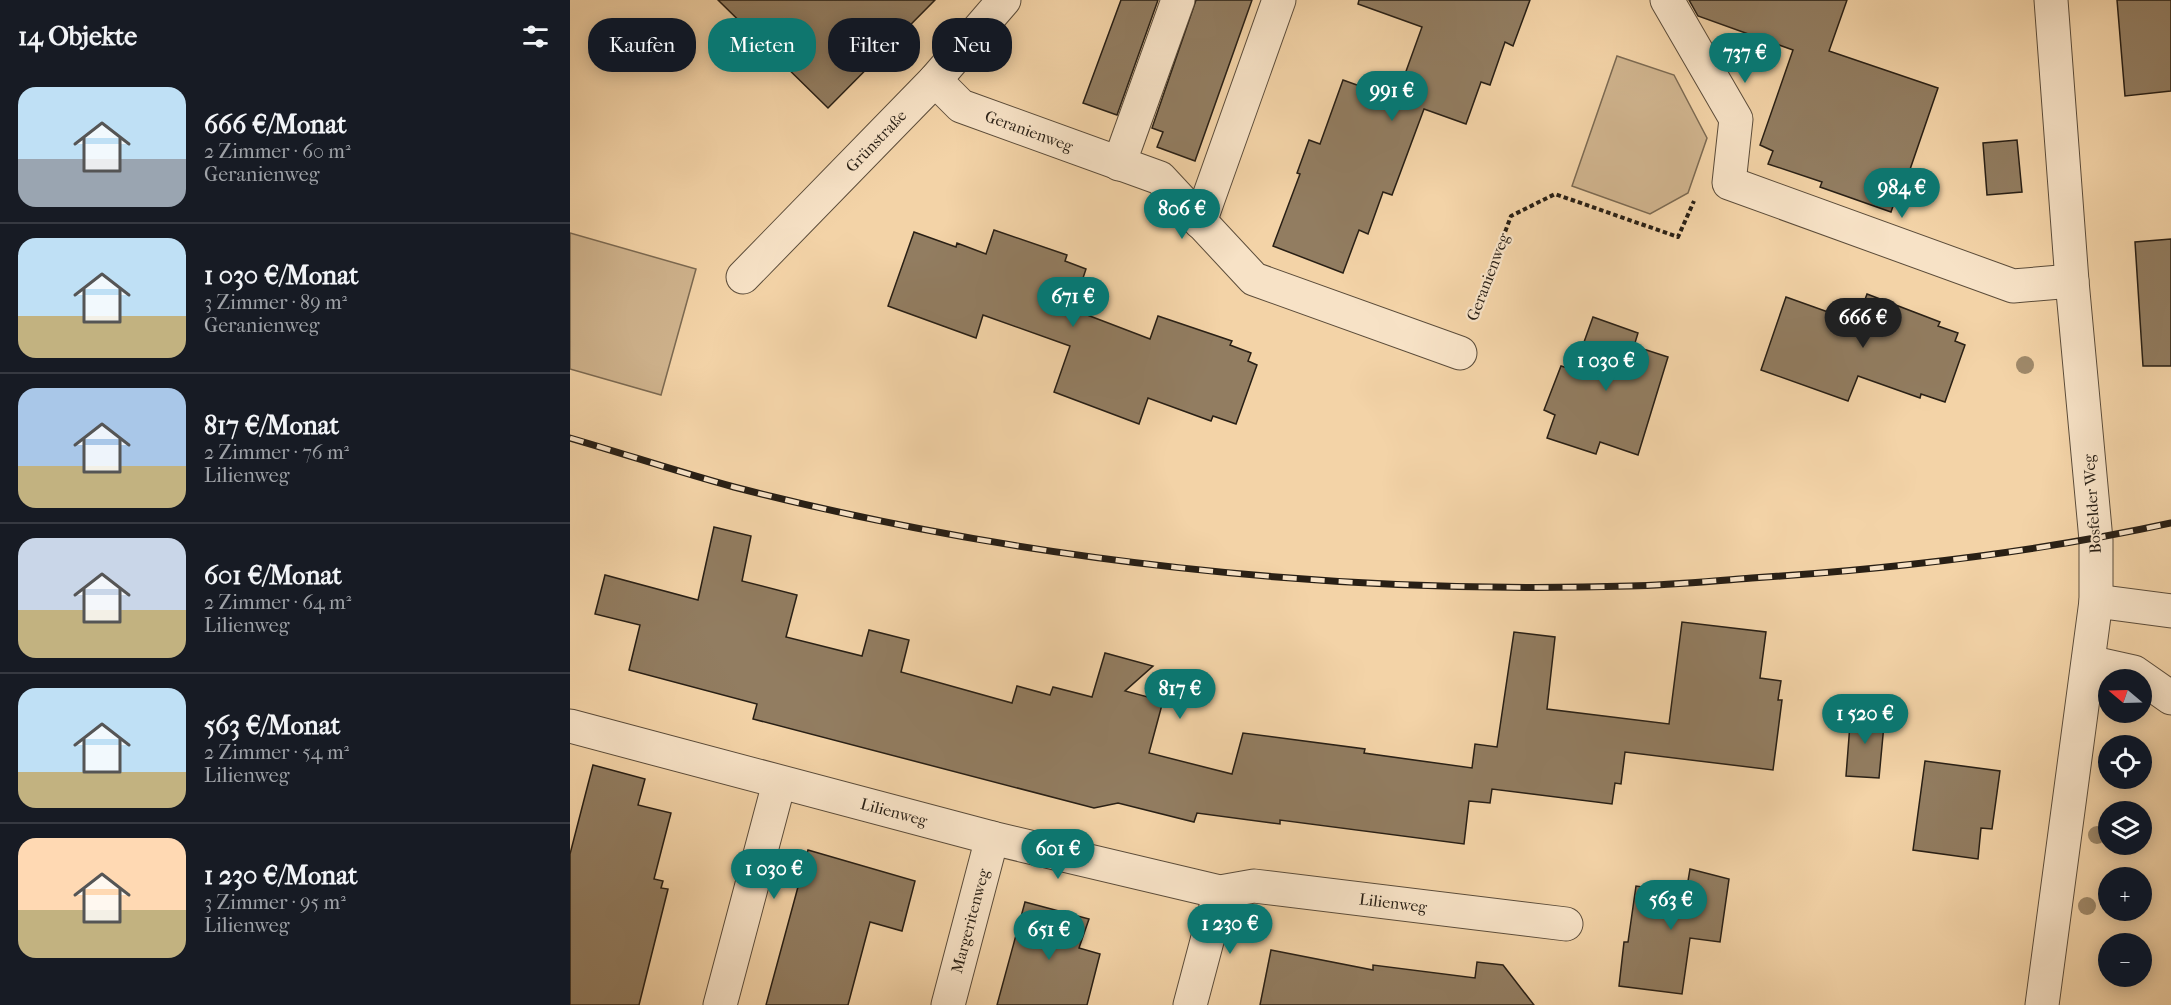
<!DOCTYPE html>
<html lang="de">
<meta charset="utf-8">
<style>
:root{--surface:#171b24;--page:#242831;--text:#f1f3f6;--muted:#9ea1a6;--line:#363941;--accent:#0f766e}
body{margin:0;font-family:"IM FELL French Canon",serif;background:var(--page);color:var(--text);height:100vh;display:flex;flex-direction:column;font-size:22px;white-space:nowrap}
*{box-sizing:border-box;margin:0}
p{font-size:20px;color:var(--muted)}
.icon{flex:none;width:33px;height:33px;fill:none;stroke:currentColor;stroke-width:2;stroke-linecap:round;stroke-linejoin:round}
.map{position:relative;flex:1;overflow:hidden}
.side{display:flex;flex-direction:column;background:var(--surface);width:570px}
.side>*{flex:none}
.banner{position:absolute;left:18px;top:18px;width:570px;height:54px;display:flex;gap:12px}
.needle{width:39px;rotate:289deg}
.controls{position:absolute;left:1528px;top:669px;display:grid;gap:12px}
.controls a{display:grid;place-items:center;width:54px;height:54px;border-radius:50%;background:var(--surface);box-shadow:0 3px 15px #0003;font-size:30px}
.price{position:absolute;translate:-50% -51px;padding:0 14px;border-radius:21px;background:var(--accent);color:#fff;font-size:20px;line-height:39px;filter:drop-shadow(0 2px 3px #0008)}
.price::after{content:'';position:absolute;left:50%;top:36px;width:18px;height:14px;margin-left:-9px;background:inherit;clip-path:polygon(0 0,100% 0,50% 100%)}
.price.on{background:#222;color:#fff}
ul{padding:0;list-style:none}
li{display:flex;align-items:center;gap:18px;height:150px;padding:0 18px}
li+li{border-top:2px solid var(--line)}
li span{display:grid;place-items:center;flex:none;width:168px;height:120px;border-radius:18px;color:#555}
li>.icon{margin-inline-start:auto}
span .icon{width:72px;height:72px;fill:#fffc;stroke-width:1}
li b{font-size:26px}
h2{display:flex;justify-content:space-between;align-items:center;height:72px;padding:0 18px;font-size:26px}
.tag{padding:0 21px;border-radius:24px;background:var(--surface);box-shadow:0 3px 15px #0003;font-size:21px;line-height:54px}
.tag.on{background:var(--accent);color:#fff}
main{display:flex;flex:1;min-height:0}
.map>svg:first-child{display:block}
.green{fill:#d0b48e;stroke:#7c6a52;stroke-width:1.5}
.building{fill:#927d61;stroke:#281f15;stroke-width:1.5}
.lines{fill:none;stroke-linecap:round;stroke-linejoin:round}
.minor-casing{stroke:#5b4c3a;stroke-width:35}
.path{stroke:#281f15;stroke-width:4;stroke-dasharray:4.5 3;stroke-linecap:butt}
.minor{stroke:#f7e2c6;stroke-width:33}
.rail-casing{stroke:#281f15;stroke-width:7}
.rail{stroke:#f7e2c6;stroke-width:4.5;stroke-dasharray:14;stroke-linecap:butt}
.tree{fill:#9f896a}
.labels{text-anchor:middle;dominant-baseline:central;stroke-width:4.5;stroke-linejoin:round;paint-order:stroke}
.street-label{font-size:16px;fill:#281f15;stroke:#f7e2c6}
</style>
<main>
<section class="side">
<h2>14 Objekte<svg class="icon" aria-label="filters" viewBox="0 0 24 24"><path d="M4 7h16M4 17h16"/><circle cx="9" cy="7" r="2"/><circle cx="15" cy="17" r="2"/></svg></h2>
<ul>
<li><span style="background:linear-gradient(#bfe0f5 60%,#9aa5b1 0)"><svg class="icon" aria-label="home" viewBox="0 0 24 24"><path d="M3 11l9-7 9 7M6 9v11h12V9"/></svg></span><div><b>666 €/Monat</b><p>2 Zimmer · 60 m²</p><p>Geranienweg</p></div></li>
<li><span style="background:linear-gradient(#bfe0f5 65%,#c2b280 0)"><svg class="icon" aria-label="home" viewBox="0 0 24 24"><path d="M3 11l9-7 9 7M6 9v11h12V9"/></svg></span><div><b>1 030 €/Monat</b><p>3 Zimmer · 89 m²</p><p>Geranienweg</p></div></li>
<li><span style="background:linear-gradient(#a9c7e8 65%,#c2b280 0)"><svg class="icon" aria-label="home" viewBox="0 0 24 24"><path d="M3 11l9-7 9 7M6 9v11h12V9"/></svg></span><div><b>817 €/Monat</b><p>2 Zimmer · 76 m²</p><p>Lilienweg</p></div></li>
<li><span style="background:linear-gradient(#c9d6e8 60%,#c2b280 0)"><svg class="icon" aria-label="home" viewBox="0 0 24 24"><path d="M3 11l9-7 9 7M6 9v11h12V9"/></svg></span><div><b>601 €/Monat</b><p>2 Zimmer · 64 m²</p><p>Lilienweg</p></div></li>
<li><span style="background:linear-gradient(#bfe0f5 70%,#c2b280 0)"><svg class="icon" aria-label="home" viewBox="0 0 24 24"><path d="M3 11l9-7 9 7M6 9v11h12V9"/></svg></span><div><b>563 €/Monat</b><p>2 Zimmer · 54 m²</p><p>Lilienweg</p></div></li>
<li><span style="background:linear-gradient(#ffd9b3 60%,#c2b280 0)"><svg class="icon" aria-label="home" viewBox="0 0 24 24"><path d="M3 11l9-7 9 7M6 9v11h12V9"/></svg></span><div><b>1 230 €/Monat</b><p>3 Zimmer · 95 m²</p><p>Lilienweg</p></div></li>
</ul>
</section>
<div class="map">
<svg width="1601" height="1005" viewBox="0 0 1601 1005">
<rect width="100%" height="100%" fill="#f3d3a7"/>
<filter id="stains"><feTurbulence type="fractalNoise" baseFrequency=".00333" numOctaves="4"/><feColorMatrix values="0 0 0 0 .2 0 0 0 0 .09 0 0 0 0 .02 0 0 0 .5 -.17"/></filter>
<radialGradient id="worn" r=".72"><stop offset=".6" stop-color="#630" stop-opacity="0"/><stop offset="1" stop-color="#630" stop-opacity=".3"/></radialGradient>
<!-- green -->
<g class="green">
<path d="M1047,56L1104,75L1137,138L1118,193L1080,214L1002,186Z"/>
<path d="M0,233L126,269L91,395L0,369Z"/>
</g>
<!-- building -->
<g class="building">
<path d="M148,0H365L258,108Z"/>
<path d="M551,0H588L547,115L513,103Z"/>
<path d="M626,0H682L625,161L587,147L593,132L582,128Z"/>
<path d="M789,0H960L943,46L935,42L920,85L911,82L896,124L854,109L822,195L813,192L798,234L789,230L773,273L703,246L730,174L727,173L739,140L750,144L773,80L826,99L852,27L788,4Z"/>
<path d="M1119,0H1277L1259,51L1368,88L1336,181L1332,180L1321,212L1250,187L1252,182L1198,164L1203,151L1190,145L1223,50L1128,16Z"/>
<path d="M1547,0H1601V91L1555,96Z"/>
<path d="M1447,140L1452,192L1417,195L1413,143Z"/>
<path d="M424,230L497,255L495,261L516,269L513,278L523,282L512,313L580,339L588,316L662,341L660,345L681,353L678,361L687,365L666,424L643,416L641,421L578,398L569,424L484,392L500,346L413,315L406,338L318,306L344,232L386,247L387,243L416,254Z"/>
<path d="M1601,239V366H1573L1565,242Z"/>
<path d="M1297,294L1370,322L1368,326L1388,333L1385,341L1395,345L1375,402L1351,394L1350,398L1288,376L1278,401L1191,370L1216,297L1258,312L1260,306L1289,316Z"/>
<path d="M1023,317L1068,333L1064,346L1098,357L1068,455L1030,442L1026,454L977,438L985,415L974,410L991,366L1004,370Z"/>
<path d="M144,527L181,536L172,581L227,595L216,637L292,656L299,630L339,640L331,672L442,703L447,686L480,695L483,687L522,697L535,653L583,666L555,691L593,701L579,753L662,774L673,733L795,749L794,753L902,768L905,744L927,747L944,632L985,637L977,709L1099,724L1112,622L1196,632L1190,678L1211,681L1208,700H1212L1203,770L1055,752L1051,784L1045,783L1042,804L922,789L920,803L899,801L894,844L710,820V824L627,813L624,822L548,803L524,808L183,719L187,704L59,670L70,625L25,614L35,575L128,600Z"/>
<path d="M1281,711L1315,714L1309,778L1276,776Z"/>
<path d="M1355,761L1430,771L1422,829L1411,828L1408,859L1343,850Z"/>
<path d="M23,765L75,779L68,805L101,813L84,879L93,881L91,888L98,889L69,1005H0V854Z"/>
<path d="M238,850L345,881L332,931L300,922L278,1005H196Z"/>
<path d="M1120,869L1159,879L1150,942L1120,938L1112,994L1049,986L1054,942H1058L1066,886L1116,893Z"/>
<path d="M455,902L519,919L509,948L530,954L517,1005H427Z"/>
<path d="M701,950L803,970V965L905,978L907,962L933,965L964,1005H690Z"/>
</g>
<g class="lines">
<defs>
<g id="minor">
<path d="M1097,0L1166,119L1159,183L1443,286L1502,281"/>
<path d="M365,80L391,106L590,178L684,279L890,353"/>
<path d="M549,164L608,0"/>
<path d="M630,222L709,0"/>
<path d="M173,277L365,80L434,0"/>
<path d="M1526,601L1601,611"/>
<path d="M1519,662L1564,672L1601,698"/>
<path d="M0,726L422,838L650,892L684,886L996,924"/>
<path d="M150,1005L209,783"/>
<path d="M378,1005L422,838"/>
<path d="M620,1005L650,892"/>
<path d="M1472,1005L1526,601V540L1502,281L1481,0"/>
</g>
</defs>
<!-- minor casing -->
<use href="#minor" class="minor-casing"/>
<!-- path -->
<path class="path" d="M904,316L941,216L985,194L1108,237L1124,201"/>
<!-- minor -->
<use href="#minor" class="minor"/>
<defs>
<path id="rail" d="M0,438C55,454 109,472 164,487C451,561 764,595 1060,586C1100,585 1141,581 1182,578C1322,569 1463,553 1601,523"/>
</defs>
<!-- rail casing -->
<use href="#rail" class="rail-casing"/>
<!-- rail -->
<use href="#rail" class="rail"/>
</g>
<!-- trees -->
<g class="tree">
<circle cx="1455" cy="365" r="9"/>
<circle cx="1527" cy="835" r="9"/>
<circle cx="1517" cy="906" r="9"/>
</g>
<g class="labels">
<!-- street labels -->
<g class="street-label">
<text transform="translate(459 131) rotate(20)">Geranienweg</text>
<text transform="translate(306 141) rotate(-46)">Grünstraße</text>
<text transform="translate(918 277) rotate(-69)">Geranienweg</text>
<text transform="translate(1522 504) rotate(-94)">Bosfelder Weg</text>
<text transform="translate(324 812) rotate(15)">Lilienweg</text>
<text transform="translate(823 903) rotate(7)">Lilienweg</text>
<text transform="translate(400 921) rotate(-75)">Margeritenweg</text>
</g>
</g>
<rect width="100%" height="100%" filter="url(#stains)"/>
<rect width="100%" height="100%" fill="url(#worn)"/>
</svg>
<div class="controls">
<a><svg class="needle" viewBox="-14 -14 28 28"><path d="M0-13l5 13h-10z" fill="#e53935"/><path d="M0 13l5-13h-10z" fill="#9ea1a6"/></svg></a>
<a><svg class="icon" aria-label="locate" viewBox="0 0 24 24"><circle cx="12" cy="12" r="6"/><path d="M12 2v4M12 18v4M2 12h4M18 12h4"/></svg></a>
<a><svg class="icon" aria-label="layers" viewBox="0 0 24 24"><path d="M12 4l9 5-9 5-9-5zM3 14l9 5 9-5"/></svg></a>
<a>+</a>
<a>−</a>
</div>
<b class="price" style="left:1175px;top:84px">737 €</b>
<b class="price" style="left:822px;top:122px">991 €</b>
<b class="price" style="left:1332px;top:219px">984 €</b>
<b class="price" style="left:612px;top:240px">806 €</b>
<b class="price" style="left:503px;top:328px">671 €</b>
<b class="price on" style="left:1293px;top:349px">666 €</b>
<b class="price" style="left:1036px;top:392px">1 030 €</b>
<b class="price" style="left:610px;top:720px">817 €</b>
<b class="price" style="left:1295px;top:745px">1 520 €</b>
<b class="price" style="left:488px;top:880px">601 €</b>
<b class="price" style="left:204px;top:900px">1 030 €</b>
<b class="price" style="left:1101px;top:931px">563 €</b>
<b class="price" style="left:660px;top:955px">1 230 €</b>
<b class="price" style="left:479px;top:961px">651 €</b>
<div class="banner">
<a class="tag">Kaufen</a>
<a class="tag on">Mieten</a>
<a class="tag">Filter</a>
<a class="tag">Neu</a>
</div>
</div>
</main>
